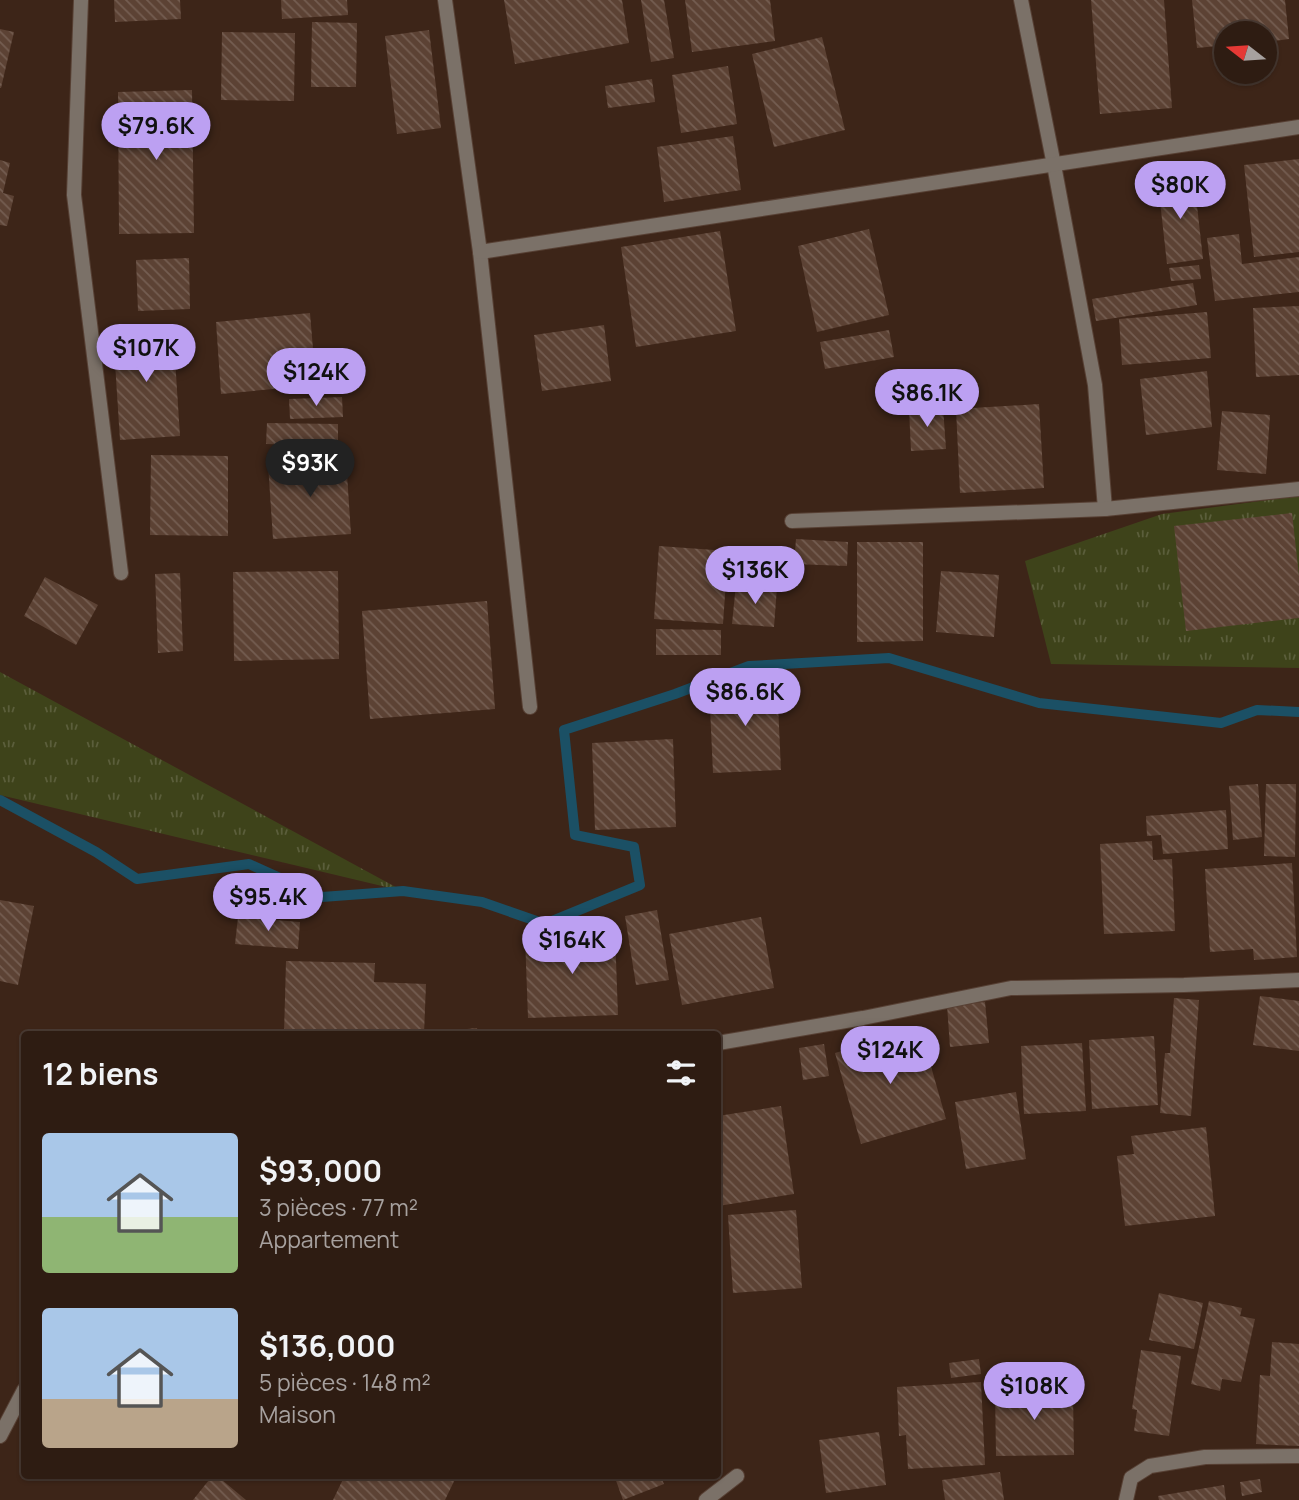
<!DOCTYPE html>
<html lang="fr">
<meta charset="utf-8">
<style>
:root{--surface:#2e1c12;--page:#3a2920;--text:#f1f3f6;--muted:#a7a19f;--line:#493a32;--accent:#bca0f2}
body{margin:0;font-family:Manrope,sans-serif;background:var(--page);color:var(--text);height:100vh;display:flex;flex-direction:column;font-size:26px;white-space:nowrap}
*{box-sizing:border-box;margin:0}
p{font-size:23px;color:var(--muted)}
.icon{flex:none;width:38px;height:38px;fill:none;stroke:currentColor;stroke-width:2;stroke-linecap:round;stroke-linejoin:round}
.map{position:relative;flex:1;overflow:hidden}
.drawer{position:absolute;left:21px;top:1031px;width:700px;height:448px;display:flex;flex-direction:column;background:var(--surface);border-radius:7px;box-shadow:0 2px 5px #0004,0 0 0 2px var(--line)}
.drawer>*{flex:none}
.needle{width:46px;rotate:287deg}
.tools{position:absolute;left:1214px;top:21px;display:grid;gap:14px}
.tools a{display:grid;place-items:center;width:63px;height:63px;border-radius:50%;background:var(--surface);box-shadow:0 2px 5px #0004,0 0 0 2px var(--line);font-size:35px}
.price{position:absolute;translate:-50% -60px;padding:0 16px;border-radius:24px;background:var(--accent);color:#111;font-size:23px;line-height:46px;filter:drop-shadow(0 2px 4px #0008)}
.price::after{content:'';position:absolute;left:50%;top:42px;width:21px;height:16px;margin-left:-10px;background:inherit;clip-path:polygon(0 0,100% 0,50% 100%)}
.price.active{background:#222;color:#fff}
ul{padding:0;list-style:none}
li{display:flex;align-items:center;gap:21px;height:175px;padding:0 21px}
li span{display:grid;place-items:center;flex:none;width:196px;height:140px;border-radius:7px;color:#555}
li>.icon{margin-inline-start:auto}
span .icon{width:84px;height:84px;fill:#fffc;stroke-width:1}
li b{font-size:30px}
h2{display:flex;justify-content:space-between;align-items:center;height:84px;padding:0 21px;font-size:30px}
.map>svg:first-child{display:block}
.grass{fill:url(#grass-tufts)}
.lines{fill:none;stroke-linecap:round;stroke-linejoin:round}
.stream{stroke:#1b5065;stroke-width:10}
.building{fill:url(#building-back-hatch)}
.street-casing{stroke:#574034;stroke-width:16}
.street{stroke:#7b7168;stroke-width:14}
</style>
<div class="map">
<svg width="1299" height="1500" viewBox="0 0 1299 1500">
<defs>
<pattern id="grass-tufts" width="24" height="20" patternUnits="userSpaceOnUse" patternTransform="scale(1.75)"><rect width="24" height="20" fill="#3e431a"/><path d="M3 7l-1-3M5 7V3M7 7l1-3M15 17l-1-3M17 17v-4M19 17l1-3" fill="none" stroke="#5b5e3b"/></pattern>
<pattern id="building-back-hatch" width="6" height="6" patternUnits="userSpaceOnUse" patternTransform="scale(1.75)"><rect width="6" height="6" fill="#5c4234"/><path d="M-1 5l2 2M0 0l6 6M5-1l2 2" fill="none" stroke="#745d51"/></pattern>
</defs>
<rect width="100%" height="100%" fill="#3d2518"/>
<!-- grass -->
<g class="grass">
<path d="M1299,496V668L1051,664L1025,561L1162,514Z"/>
<path d="M0,672L403,891L0,795Z"/>
</g>
<g class="lines">
<!-- stream -->
<path class="stream" d="M0,800L96,852L137,879L249,864L322,897L403,891L482,902L545,924L640,885L634,847L575,835L564,730L675,694L749,666L889,658L1039,703L1221,723L1257,710L1299,712"/>
</g>
<!-- building -->
<g class="building">
<path d="M114,0H180L181,19L115,22Z"/>
<path d="M281,0H347L348,15L282,19Z"/>
<path d="M504,0H622L629,43L515,64Z"/>
<path d="M641,0H664L674,58L651,62Z"/>
<path d="M685,0H770L775,41L692,52Z"/>
<path d="M1091,0H1164L1172,108L1100,114Z"/>
<path d="M1192,0H1285L1289,39L1265,42V33H1227V45L1197,48Z"/>
<path d="M312,22L357,23L356,87H311Z"/>
<path d="M0,29L14,32L1,88H0Z"/>
<path d="M429,30L441,128L397,134L385,36Z"/>
<path d="M222,32L295,33L294,101L221,100Z"/>
<path d="M822,37L845,130L774,147L752,54Z"/>
<path d="M728,66L737,124L681,133L672,75Z"/>
<path d="M652,79L655,102L608,108L605,86Z"/>
<path d="M192,90L194,233L119,234L118,92Z"/>
<path d="M733,136L741,190L664,202L657,147Z"/>
<path d="M1299,159V252L1254,257L1244,165Z"/>
<path d="M0,160L10,163L3,193L14,196L7,226L0,225Z"/>
<path d="M1194,179L1203,259L1167,264L1158,183Z"/>
<path d="M869,229L889,315L817,332L798,246Z"/>
<path d="M720,231L736,331L636,347L621,247Z"/>
<path d="M1239,234L1242,264L1299,257V292L1215,301L1207,238Z"/>
<path d="M189,258L190,309L138,311L136,260Z"/>
<path d="M1199,265L1201,279L1171,281L1169,268Z"/>
<path d="M1193,283L1197,305L1096,321L1092,299Z"/>
<path d="M1299,306V375L1256,377L1253,308Z"/>
<path d="M1207,312L1211,358L1122,365L1119,319Z"/>
<path d="M310,313L316,385L221,394L216,322Z"/>
<path d="M604,325L611,381L542,391L534,335Z"/>
<path d="M173,328L180,436L120,440L113,332Z"/>
<path d="M889,330L894,357L825,369L820,342Z"/>
<path d="M1207,371L1212,427L1146,435L1140,379Z"/>
<path d="M342,397L343,417L290,419L289,399Z"/>
<path d="M1039,404L1044,488L960,493L956,409Z"/>
<path d="M943,407L946,449L911,451L909,409Z"/>
<path d="M1222,411L1270,415L1266,474L1217,470Z"/>
<path d="M267,423L338,424V446L266,444Z"/>
<path d="M151,455L228,456V536L150,535Z"/>
<path d="M346,459L351,534L273,539L268,464Z"/>
<path d="M1292,513L1299,576V618L1186,631L1174,526Z"/>
<path d="M796,539L848,542L847,566L794,564Z"/>
<path d="M857,542H923V641L857,642Z"/>
<path d="M659,546L728,551L723,624L654,619Z"/>
<path d="M338,571L339,659L234,661L233,572Z"/>
<path d="M941,571L999,575L994,637L936,632Z"/>
<path d="M180,573L183,651L158,653L155,574Z"/>
<path d="M45,577L98,605L76,645L24,616Z"/>
<path d="M736,584L777,587L774,627L732,624Z"/>
<path d="M487,601L495,709L370,719L362,611Z"/>
<path d="M656,629L721,630V655H656Z"/>
<path d="M777,682L781,770L713,773L709,685Z"/>
<path d="M673,739L676,827L595,830L592,743Z"/>
<path d="M1258,784L1262,837L1233,840L1229,786Z"/>
<path d="M1266,784H1296L1295,857L1264,856Z"/>
<path d="M1226,810L1228,849L1163,854L1161,835L1147,836L1146,816Z"/>
<path d="M1152,841L1153,860L1172,859L1175,931L1104,934L1100,844Z"/>
<path d="M1292,863L1297,957L1254,960L1253,949L1210,952L1205,869Z"/>
<path d="M0,900L34,906L18,985L0,981Z"/>
<path d="M657,910L669,980L636,985L625,916Z"/>
<path d="M238,917L300,922L298,949L235,944Z"/>
<path d="M761,917L774,988L682,1005L669,934Z"/>
<path d="M615,933L618,1015L528,1018L525,937Z"/>
<path d="M286,961L375,963L374,982L426,984L424,1034H284Z"/>
<path d="M1260,996L1299,1001V1051L1253,1045Z"/>
<path d="M1174,998L1199,1000L1191,1116L1160,1113L1165,1053H1170Z"/>
<path d="M985,1002L989,1043L950,1047L947,1005Z"/>
<path d="M477,1028L478,1034H437V1032Z"/>
<path d="M920,1028L946,1119L861,1144L835,1053Z"/>
<path d="M1154,1036L1158,1105L1092,1109L1089,1040Z"/>
<path d="M1082,1043L1086,1111L1024,1114L1021,1046Z"/>
<path d="M824,1044L829,1076L803,1080L799,1048Z"/>
<path d="M1016,1092L1026,1159L966,1169L955,1102Z"/>
<path d="M781,1106L794,1194L718,1206V1116Z"/>
<path d="M1206,1127L1215,1216L1125,1226L1117,1156L1134,1154L1131,1136Z"/>
<path d="M796,1210L802,1288L733,1293L728,1215Z"/>
<path d="M1159,1293L1203,1303L1194,1349L1149,1340Z"/>
<path d="M1209,1301L1242,1308L1240,1316L1255,1319L1241,1382L1222,1379L1220,1391L1191,1384Z"/>
<path d="M1272,1342L1299,1344V1446L1256,1444L1260,1375L1270,1376Z"/>
<path d="M1141,1350L1181,1356L1169,1436L1134,1431L1137,1410L1132,1409Z"/>
<path d="M979,1359L981,1374L951,1378L949,1363Z"/>
<path d="M981,1382L985,1465L908,1469L906,1435L899,1436L897,1387Z"/>
<path d="M1058,1388V1394H1073L1074,1455L996,1456L995,1389Z"/>
<path d="M879,1432L886,1485L826,1493L819,1440Z"/>
<path d="M1000,1472L1004,1500H945L942,1480Z"/>
<path d="M213,1475H216L246,1500H193Z"/>
<path d="M345,1475H457L445,1500H333Z"/>
<path d="M614,1475H660L664,1484L623,1500Z"/>
<path d="M1260,1479L1262,1492L1242,1496L1240,1482Z"/>
<path d="M1224,1485L1226,1500H1159L1158,1496Z"/>
</g>
<g class="lines">
<defs>
<g id="street">
<path d="M81,0L74,195L121,573"/>
<path d="M445,0L480,252L530,707"/>
<path d="M1021,0L1054,165L1095,385L1105,509"/>
<path d="M480,252L1299,127"/>
<path d="M792,521L1105,509L1299,489"/>
<path d="M718,1043L863,1018L1011,988L1184,985L1299,980"/>
<path d="M0,1436L24,1390"/>
<path d="M706,1500L737,1476"/>
<path d="M1126,1500L1131,1478L1150,1466L1205,1457L1299,1456"/>
</g>
</defs>
<!-- street casing -->
<use href="#street" class="street-casing"/>
<!-- street -->
<use href="#street" class="street"/>
</g>
</svg>
<div class="tools">
<a><svg class="needle" viewBox="-14 -14 28 28"><path d="M0-13l5 13h-10z" fill="#e53935"/><path d="M0 13l5-13h-10z" fill="#a7a19f"/></svg></a>
</div>
<b class="price" style="left:156px;top:162px">$79.6K</b>
<b class="price" style="left:1180px;top:221px">$80K</b>
<b class="price" style="left:146px;top:384px">$107K</b>
<b class="price" style="left:316px;top:408px">$124K</b>
<b class="price" style="left:927px;top:429px">$86.1K</b>
<b class="price active" style="left:310px;top:499px">$93K</b>
<b class="price" style="left:755px;top:606px">$136K</b>
<b class="price" style="left:745px;top:728px">$86.6K</b>
<b class="price" style="left:268px;top:933px">$95.4K</b>
<b class="price" style="left:572px;top:976px">$164K</b>
<b class="price" style="left:890px;top:1086px">$124K</b>
<b class="price" style="left:1034px;top:1422px">$108K</b>
<section class="drawer">
<h2>12 biens<svg class="icon" aria-label="filters" viewBox="0 0 24 24"><path d="M4 7h16M4 17h16"/><circle cx="9" cy="7" r="2"/><circle cx="15" cy="17" r="2"/></svg></h2>
<ul>
<li><span style="background:linear-gradient(#a9c7e8 60%,#8fb573 0)"><svg class="icon" aria-label="home" viewBox="0 0 24 24"><path d="M3 11l9-7 9 7M6 9v11h12V9"/></svg></span><div><b>$93,000</b><p>3 pièces · 77 m²</p><p>Appartement</p></div></li>
<li><span style="background:linear-gradient(#a9c7e8 65%,#b9a48a 0)"><svg class="icon" aria-label="home" viewBox="0 0 24 24"><path d="M3 11l9-7 9 7M6 9v11h12V9"/></svg></span><div><b>$136,000</b><p>5 pièces · 148 m²</p><p>Maison</p></div></li>
</ul>
</section>
</div>
